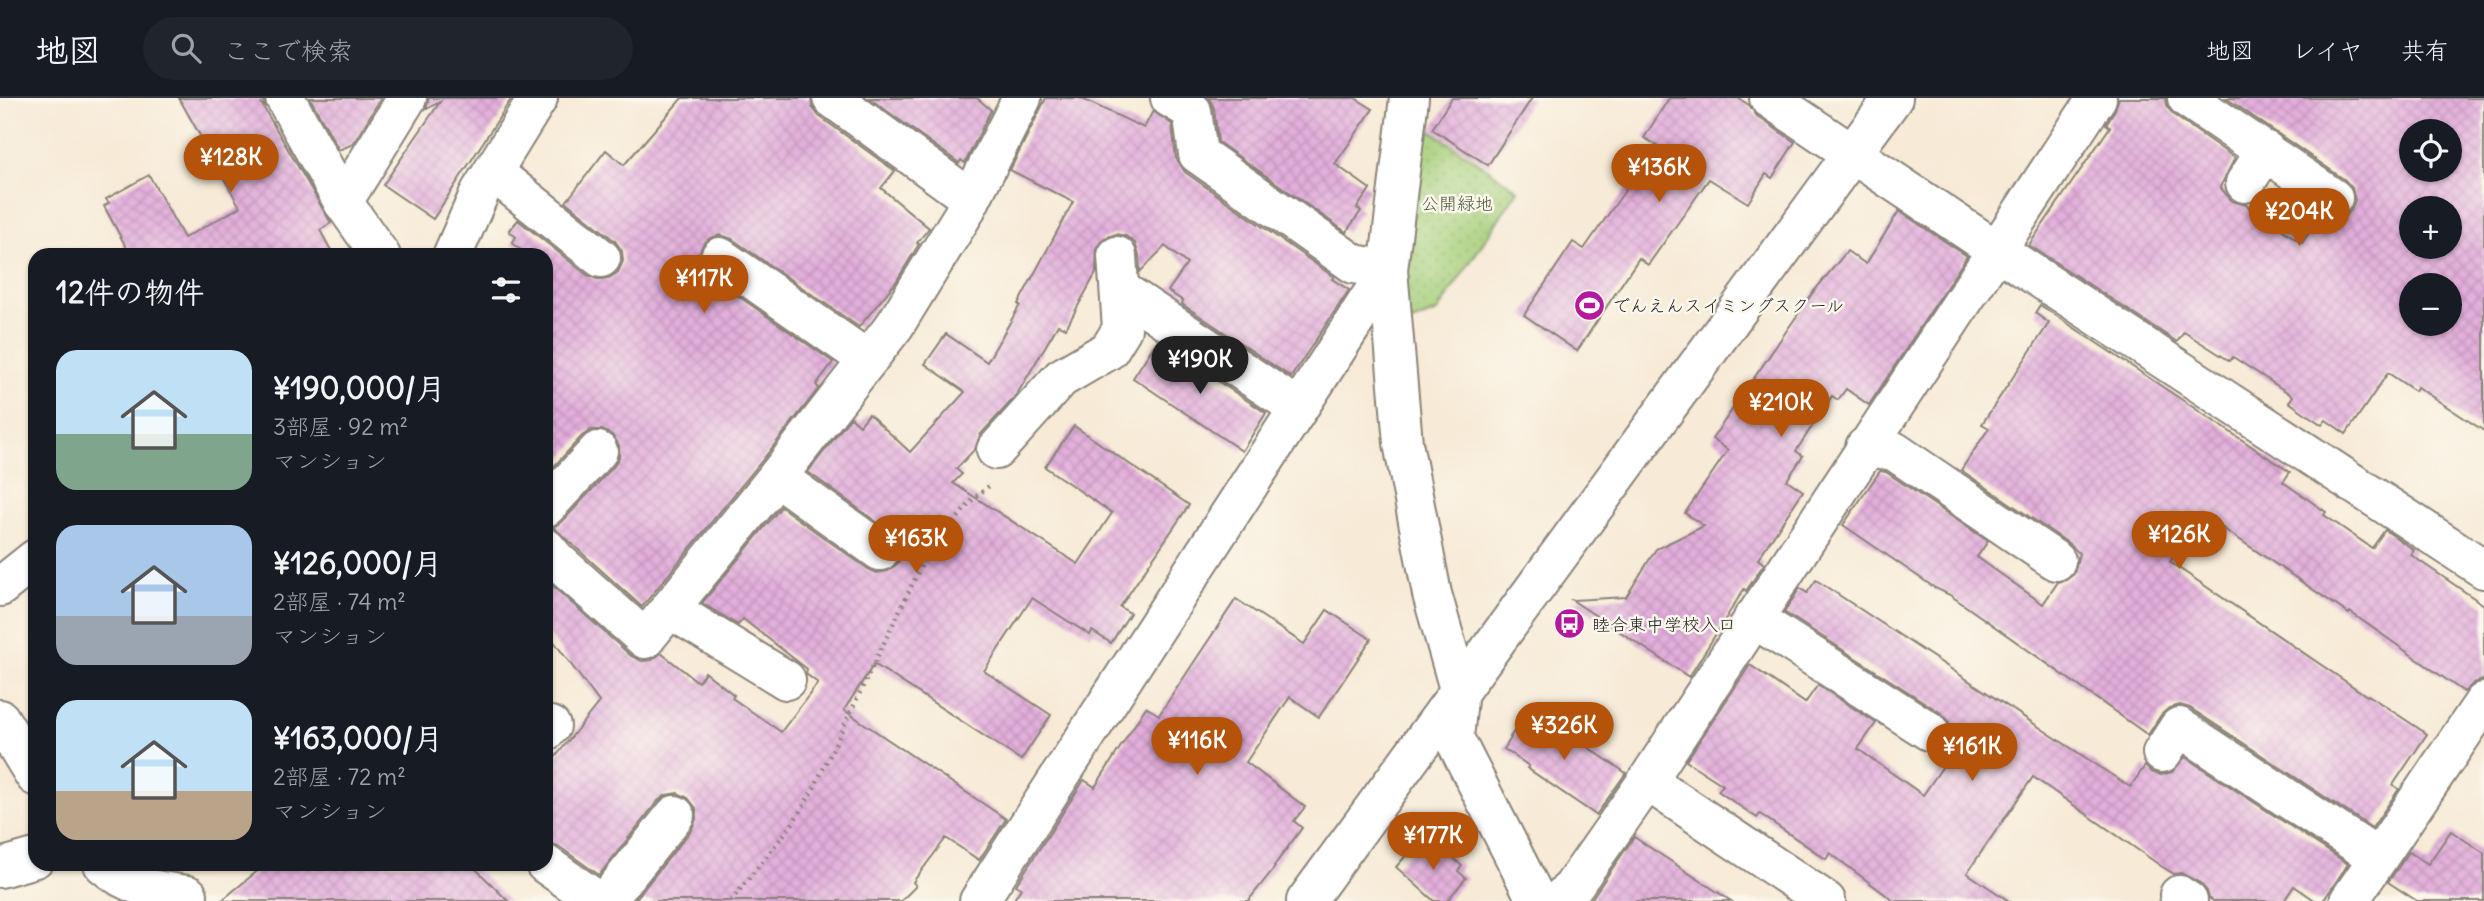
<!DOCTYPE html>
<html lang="ja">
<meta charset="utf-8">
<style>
:root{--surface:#171b24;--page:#20242c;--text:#f1f3f6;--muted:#9ea1a6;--line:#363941;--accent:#b45309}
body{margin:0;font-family:Delius,"Klee One",sans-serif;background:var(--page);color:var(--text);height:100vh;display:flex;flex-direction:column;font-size:26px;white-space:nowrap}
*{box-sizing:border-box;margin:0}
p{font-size:23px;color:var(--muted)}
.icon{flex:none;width:38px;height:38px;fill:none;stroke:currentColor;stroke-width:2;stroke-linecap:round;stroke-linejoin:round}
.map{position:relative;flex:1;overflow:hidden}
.side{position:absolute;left:28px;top:150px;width:525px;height:623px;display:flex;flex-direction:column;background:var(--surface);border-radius:21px;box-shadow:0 2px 5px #0004}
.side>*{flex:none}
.tools{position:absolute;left:2399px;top:21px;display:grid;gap:14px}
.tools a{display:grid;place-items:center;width:63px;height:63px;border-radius:50%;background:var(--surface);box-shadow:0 2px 5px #0004;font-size:35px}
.price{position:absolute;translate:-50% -60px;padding:0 16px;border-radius:24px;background:var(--accent);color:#fff;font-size:23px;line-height:46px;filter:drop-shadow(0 2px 4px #0008)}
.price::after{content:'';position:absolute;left:50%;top:42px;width:21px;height:16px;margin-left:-10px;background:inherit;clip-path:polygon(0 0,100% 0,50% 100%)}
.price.on{background:#222;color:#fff}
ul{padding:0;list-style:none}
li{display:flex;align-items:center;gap:21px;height:175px;padding:0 28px}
li span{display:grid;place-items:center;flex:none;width:196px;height:140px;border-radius:21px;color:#555}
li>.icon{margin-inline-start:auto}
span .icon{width:84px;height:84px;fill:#fffc;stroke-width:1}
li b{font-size:30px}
h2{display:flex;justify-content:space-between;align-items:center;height:84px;padding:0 28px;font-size:30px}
header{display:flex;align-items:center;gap:42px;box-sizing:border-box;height:98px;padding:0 35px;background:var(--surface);border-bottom:2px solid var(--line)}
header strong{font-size:33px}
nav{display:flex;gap:38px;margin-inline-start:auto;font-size:24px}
.search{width:490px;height:63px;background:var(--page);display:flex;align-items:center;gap:18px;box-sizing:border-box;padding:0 24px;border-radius:38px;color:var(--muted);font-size:26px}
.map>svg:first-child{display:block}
.park{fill:url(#park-dots);stroke:#61764b;stroke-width:2}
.building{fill:url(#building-cross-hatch);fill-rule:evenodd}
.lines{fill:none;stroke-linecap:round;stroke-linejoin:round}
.minor-casing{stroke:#8a8379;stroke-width:42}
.path{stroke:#8a8379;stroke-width:4.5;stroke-dasharray:2 5;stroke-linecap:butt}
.minor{stroke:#fff;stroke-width:38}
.labels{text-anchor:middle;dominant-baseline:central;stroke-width:5;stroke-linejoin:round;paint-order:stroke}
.park-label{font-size:18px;fill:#4c5b3d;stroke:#fbf7ec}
.poi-label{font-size:18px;fill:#1c1c1c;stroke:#fbf7ec;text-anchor:start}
</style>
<header>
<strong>地図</strong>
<div class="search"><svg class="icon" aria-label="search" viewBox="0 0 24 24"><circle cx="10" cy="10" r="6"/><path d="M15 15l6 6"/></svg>ここで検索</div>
<nav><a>地図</a><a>レイヤ</a><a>共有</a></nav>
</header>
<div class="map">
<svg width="2484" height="803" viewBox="0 0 2484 803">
<defs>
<pattern id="park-dots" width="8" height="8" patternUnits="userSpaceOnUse" patternTransform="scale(1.75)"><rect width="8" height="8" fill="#a6cf7a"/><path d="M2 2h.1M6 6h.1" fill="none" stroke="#8eb169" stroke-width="1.8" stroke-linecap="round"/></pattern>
<pattern id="building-cross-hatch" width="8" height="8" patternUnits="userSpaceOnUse" patternTransform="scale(1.75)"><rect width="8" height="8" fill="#e3afdc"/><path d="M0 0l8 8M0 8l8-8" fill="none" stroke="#c296bc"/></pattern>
</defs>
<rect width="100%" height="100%" fill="#fbf7ec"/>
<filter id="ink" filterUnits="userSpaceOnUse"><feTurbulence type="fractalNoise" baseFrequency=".0143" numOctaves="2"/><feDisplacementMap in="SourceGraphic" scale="14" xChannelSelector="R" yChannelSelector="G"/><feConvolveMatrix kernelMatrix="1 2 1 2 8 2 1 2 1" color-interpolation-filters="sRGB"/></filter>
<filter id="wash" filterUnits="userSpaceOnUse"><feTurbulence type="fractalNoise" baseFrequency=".00686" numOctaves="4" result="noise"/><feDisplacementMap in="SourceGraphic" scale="28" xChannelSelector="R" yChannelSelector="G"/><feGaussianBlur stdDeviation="1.57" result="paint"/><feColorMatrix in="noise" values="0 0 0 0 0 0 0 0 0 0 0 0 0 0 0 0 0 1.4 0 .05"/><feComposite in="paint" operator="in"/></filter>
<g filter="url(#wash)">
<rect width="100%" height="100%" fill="#f7ead6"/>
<!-- park -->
<path class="park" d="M1423,27L1518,92L1437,214L1412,224L1407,220L1402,201Z"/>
<g id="blocks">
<!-- building -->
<g class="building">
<path d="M179,0H263L265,8L261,5L331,125L320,132L334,158H131L104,108L109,105L106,101L149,77L184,140L240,109Z"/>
<path d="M310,0H381L353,46L339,52Z"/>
<path d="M429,0H512L433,121L383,87L440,4L426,11Z"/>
<path d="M682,0H811L812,9L819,18L895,73L881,90L929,130L917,145L919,146L896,184L859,229L732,141L721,137L710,140L703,146L698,158L701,169L708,177L833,264L816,287L819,290L760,365L642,509L553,429L562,424L614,368L619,359V347L612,337L602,332H591L582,338L546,377V158H528L512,145L516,139L509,133L518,122L587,177L597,181H608L618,174L623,163L622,153L615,143L566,104L606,52L624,67Z"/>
<path d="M869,0H977L991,12L965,65L961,62L959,65Z"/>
<path d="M1046,0H1080L1144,30L1153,13L1172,26L1176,60L1185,74L1334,179L1332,181L1349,192L1291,279L1182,206L1183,203L1168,193L1187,166L1165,148L1140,174L1139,157L1135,145L1126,138L1116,136L1104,140L1097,149L1096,175L1066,230L1058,227L1016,298L980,337L975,351L956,371L962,376L953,385L1078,466L1112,415L1045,369L1074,328L1189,407L1120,509L1130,515L1111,545L1092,533L1090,537L1032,500L984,573L1051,617L1021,662L874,566L844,612L1006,721L979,762L946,740L913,784L916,788L901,803H634L692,731L696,721V710L688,700L678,695L666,697L658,703L599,777L558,748L546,744V671L599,604L546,533V482L631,558L642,563L652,562L661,555L698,584L705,574L734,597L732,600L781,634L818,585L806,576L807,571L743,521L738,527L702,505L781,409L868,471L877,475L888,473L898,465L902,454L900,445L893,436L808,374L851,319L860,327L869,316L910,354L965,294L925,266L946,236L987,264L1020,207L1018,206L1073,104L1010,72Z"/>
<path d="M1209,0H1355L1373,11L1335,66L1370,91L1357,110L1361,113L1346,134L1218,44L1214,10Z"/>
<path d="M1452,0H1532L1488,67L1432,31Z"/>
<path d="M1669,0H1738L1749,7L1757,18L1795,44L1772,80L1766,76L1748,105L1709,81L1648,167L1639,160L1577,253L1524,217L1573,144L1584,151L1657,47L1644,40Z"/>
<path d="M2119,0H2165L2168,10L2175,18L2235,60L2220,89L2232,103L2246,107L2302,145L2321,118L2332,122L2342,120L2351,113L2355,102L2352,90L2345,82L2226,0H2484V333L2417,289L2415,293L2388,275L2346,336L2326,322L2322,327L2289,304L2293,298L2233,259L2230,263L2184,234L2177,244L2029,147L2110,29L2106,26L2115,12ZM2412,33H2450V72H2412ZM2412,110H2450V149H2412ZM2412,187H2450V226H2412Z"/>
<path d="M1899,113L1967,158L1869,307L1846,291L1838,302L1832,298L1796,353L1803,358L1787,382L1803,393L1758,461L1764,466L1746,493L1744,491L1689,579L1572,502L1626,499L1656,451L1704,428L1685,415L1728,352L1712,341L1814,193L1847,153L1866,166Z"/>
<path d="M2040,207L2290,374L2283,384L2326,414L2324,417L2372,450L2385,432L2414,452L2411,457L2484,507V582L2474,585L2464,594L2350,514L2349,516L2202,416L2170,464L2367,598L2368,597L2427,636L2393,687L2399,691L2372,730L2190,610L2180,607L2169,610L2161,617L2148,637L1950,497L1935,490L1843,427L1880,373L1886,374L1988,443L1977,459L2043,506L2058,484L2066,482L2074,476L2079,455L2068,445L1961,372L1989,330L1982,326L2049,225L2035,215Z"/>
<path d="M1157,243L1266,315L1242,353L1133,280Z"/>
<path d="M1816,482L2130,689L2145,668L2151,674L2161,677L2172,674L2185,659L2348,766L2323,803H2316L2294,788L2284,803H2213L2209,800L2207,793L2200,785L2181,775L2174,776L2161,768L2033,679L1967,775L2009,803H1894L1830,755L1826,761L1760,716L1757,720L1718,693L1723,687L1686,663L1750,567L1805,605L1818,587L1876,625L1858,651L1923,697L1963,639L1950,630L1948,622L1941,615L1784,514L1800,490L1807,495Z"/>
<path d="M1236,501L1304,546L1327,512L1371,541L1319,619L1290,599L1246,664L1305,709L1294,723L1302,730L1274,768L1275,769L1248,803H1013L1021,790L1016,787L1084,682L1095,689L1146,609L1159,617Z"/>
<path d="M1531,611L1626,675L1596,717L1527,670L1529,668L1504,651L1511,640L1510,639Z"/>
<path d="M2451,733L2484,755V803H2417L2388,784L2409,754L2428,766Z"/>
<path d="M1634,739L1731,803H1590Z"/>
<path d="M1417,745L1429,756L1438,746L1462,768L1458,773L1466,780L1447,803H1434L1396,769Z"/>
<path d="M266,766H471L508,803H221Z"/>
</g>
</g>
</g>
<g filter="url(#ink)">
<use href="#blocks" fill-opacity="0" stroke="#8a8379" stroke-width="2"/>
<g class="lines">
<defs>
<g id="minor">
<path d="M285,0L343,104L381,158"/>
<path d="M832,0L971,101"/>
<path d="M1409,0L1388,172L1403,345L1432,496L1459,591L1454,640L1537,803"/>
<path d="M1769,0L1995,151L2484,471"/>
<path d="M2187,0L2333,100"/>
<path d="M493,74L601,160"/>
<path d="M2245,85L2266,53"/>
<path d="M343,104L407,0"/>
<path d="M452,158L480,94L538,0"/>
<path d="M720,159L868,262"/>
<path d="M1121,192L1298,310"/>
<path d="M1865,349L1894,353L2056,463"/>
<path d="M996,352L1061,280L1109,252L1122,231L1117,158"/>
<path d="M777,379L880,453"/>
<path d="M546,409L598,353"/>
<path d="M546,450L556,462L645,541L777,379L895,227L964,115L1022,0"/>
<path d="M0,489L35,461"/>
<path d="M670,511L786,582"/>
<path d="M1753,520L1929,633"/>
<path d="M0,621L35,678"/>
<path d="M546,633L551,628"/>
<path d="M2162,655L2179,629L2378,760"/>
<path d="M1647,683L1826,803"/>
<path d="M103,766C129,789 155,793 188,797"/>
<path d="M545,766L598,803"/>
<path d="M0,770L35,760"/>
<path d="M2179,797L2188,803"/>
<path d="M606,803L675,717"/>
<path d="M979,803L1388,172L1354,166L1198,56L1192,13L1170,0"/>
<path d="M1306,803L1893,0"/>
<path d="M1558,803L1572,790L1647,683L2097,0"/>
<path d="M2349,803L2484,604"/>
</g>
</defs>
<!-- minor casing -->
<use href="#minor" class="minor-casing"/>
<!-- path -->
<path class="path" d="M731,803L793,725L814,690L924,462L973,401L989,388"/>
<!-- minor -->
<use href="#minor" class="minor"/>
</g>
</g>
<!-- icons -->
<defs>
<symbol id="stadium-disc" viewBox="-11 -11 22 22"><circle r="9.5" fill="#b5179e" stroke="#fbf7ec"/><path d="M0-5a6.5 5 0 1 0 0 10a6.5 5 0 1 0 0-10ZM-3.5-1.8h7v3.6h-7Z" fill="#fff"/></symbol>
<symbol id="bus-disc" viewBox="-11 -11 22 22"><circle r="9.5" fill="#b5179e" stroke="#fbf7ec"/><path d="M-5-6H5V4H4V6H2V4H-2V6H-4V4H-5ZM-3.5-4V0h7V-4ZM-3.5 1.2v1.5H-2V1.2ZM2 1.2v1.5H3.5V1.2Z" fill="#fff"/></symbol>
</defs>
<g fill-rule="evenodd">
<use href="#stadium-disc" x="1572" y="190" width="35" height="35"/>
<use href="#bus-disc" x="1552" y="508" width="35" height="35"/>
</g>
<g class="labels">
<!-- park labels -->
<g class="park-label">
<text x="1457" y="105">公開緑地</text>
</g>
<!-- poi labels -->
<g class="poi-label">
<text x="1612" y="207">でんえんスイミングスクール</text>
<text x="1592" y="526">睦合東中学校入口</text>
</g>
</g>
</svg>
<div class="tools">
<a><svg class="icon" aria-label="locate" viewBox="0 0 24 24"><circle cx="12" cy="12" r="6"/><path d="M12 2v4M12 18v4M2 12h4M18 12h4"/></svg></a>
<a>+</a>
<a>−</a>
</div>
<b class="price" style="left:231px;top:96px">¥128K</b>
<b class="price" style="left:1659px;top:106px">¥136K</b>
<b class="price" style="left:2299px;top:150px">¥204K</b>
<b class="price" style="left:704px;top:217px">¥117K</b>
<b class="price on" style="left:1200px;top:298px">¥190K</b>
<b class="price" style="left:1781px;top:341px">¥210K</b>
<b class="price" style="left:2179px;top:473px">¥126K</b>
<b class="price" style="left:916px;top:477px">¥163K</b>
<b class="price" style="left:1564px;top:664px">¥326K</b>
<b class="price" style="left:1197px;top:679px">¥116K</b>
<b class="price" style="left:1972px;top:685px">¥161K</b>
<b class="price" style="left:1433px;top:774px">¥177K</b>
<section class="side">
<h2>12件の物件<svg class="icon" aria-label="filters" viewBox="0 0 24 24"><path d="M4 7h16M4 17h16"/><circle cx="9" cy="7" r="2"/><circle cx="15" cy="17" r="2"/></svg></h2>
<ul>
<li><span style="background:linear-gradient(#bfe0f5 60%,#7fa58c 0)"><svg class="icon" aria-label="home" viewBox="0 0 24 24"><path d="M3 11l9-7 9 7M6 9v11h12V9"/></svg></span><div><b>¥190,000/月</b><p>3部屋 · 92 m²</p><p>マンション</p></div></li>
<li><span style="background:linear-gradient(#a9c7e8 65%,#9aa5b1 0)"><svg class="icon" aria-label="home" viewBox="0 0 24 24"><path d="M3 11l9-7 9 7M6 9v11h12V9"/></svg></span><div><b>¥126,000/月</b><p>2部屋 · 74 m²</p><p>マンション</p></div></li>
<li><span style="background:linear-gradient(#bfe0f5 65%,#b9a48a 0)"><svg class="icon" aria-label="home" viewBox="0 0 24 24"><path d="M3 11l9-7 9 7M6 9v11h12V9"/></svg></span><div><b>¥163,000/月</b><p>2部屋 · 72 m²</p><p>マンション</p></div></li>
</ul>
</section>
</div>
